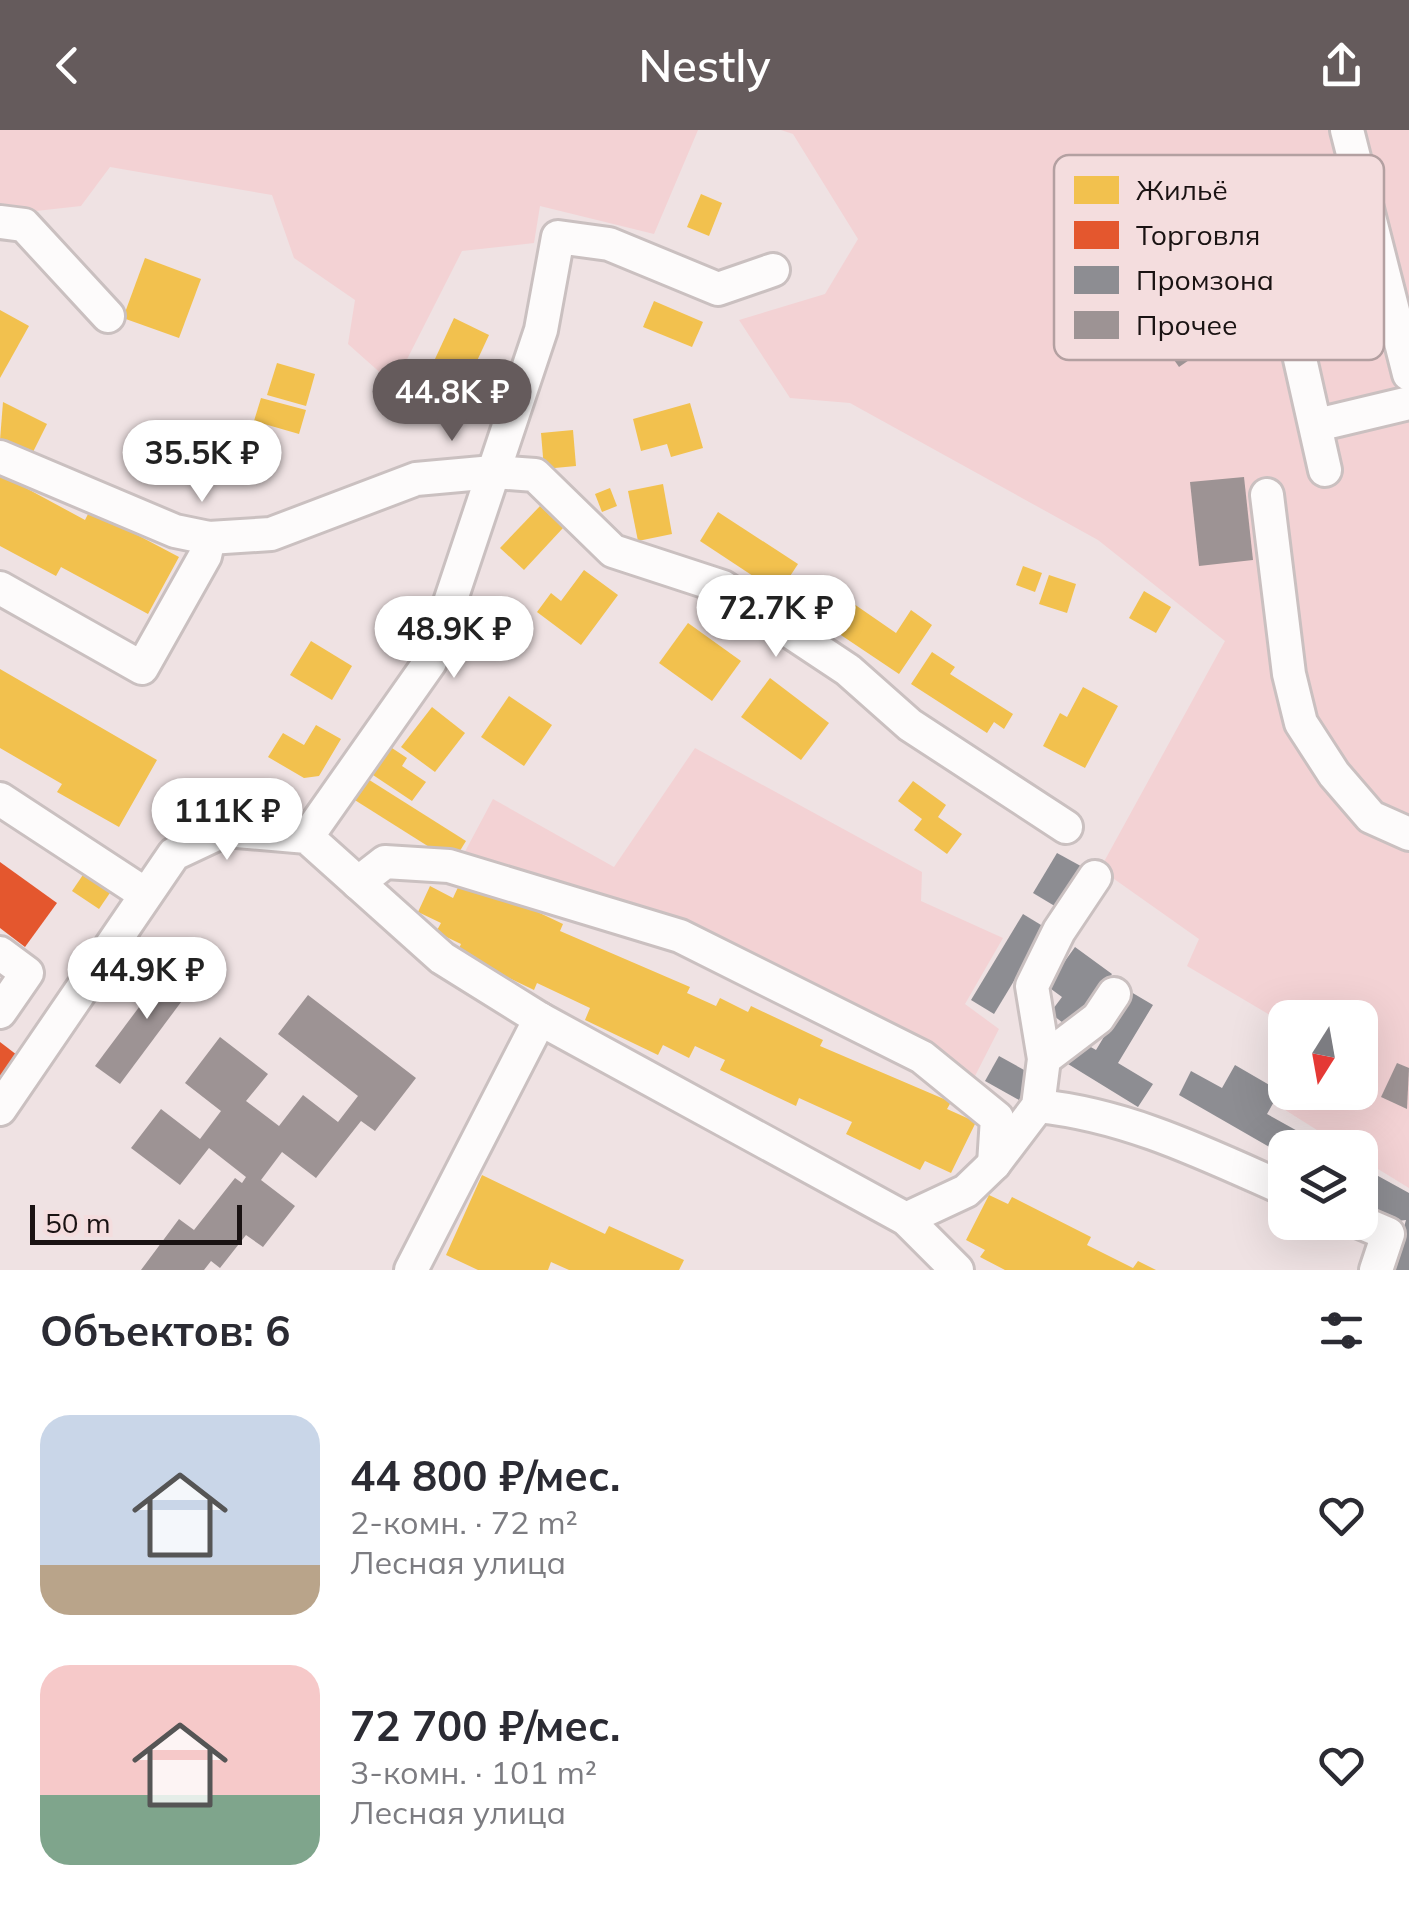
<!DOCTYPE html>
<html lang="ru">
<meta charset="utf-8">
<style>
:root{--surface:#fff;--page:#f2f2f3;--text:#2b2b33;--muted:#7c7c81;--accent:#655b5c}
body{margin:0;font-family:Mulish,sans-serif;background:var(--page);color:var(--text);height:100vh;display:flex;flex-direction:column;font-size:38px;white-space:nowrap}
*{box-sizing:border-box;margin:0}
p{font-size:32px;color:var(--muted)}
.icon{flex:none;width:55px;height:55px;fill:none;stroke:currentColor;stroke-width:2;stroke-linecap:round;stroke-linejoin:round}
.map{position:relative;height:1140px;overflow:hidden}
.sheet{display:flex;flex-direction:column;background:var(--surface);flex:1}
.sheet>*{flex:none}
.needle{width:65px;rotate:191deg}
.tools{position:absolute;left:1268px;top:870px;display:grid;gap:20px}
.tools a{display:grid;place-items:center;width:110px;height:110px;border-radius:20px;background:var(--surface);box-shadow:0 10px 40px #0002;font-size:50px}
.scale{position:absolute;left:30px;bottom:25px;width:212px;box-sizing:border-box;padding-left:10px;border:5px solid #1a1313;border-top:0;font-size:28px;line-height:35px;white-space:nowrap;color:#1a1313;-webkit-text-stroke:8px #f4ddde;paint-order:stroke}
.price{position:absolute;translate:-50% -85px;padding:0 22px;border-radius:35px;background:#fff;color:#222;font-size:32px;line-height:65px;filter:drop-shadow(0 2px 5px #0008)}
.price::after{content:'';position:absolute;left:50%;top:60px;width:30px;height:22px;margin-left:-15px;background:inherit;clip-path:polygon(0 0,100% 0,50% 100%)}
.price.on{background:var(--accent);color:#fff}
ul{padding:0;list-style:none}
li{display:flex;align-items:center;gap:30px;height:250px;padding:0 40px}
li span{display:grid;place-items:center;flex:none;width:280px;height:200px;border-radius:30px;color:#555}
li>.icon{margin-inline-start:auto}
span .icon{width:120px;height:120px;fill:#fffc;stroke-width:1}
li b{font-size:42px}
h2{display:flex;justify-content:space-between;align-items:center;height:120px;padding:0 40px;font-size:42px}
header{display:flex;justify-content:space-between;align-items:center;height:130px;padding:0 40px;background:var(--accent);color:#fff;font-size:45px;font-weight:600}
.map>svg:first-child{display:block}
.green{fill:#f3d2d4}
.homes{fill:#f2c14e}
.shops{fill:#e4572e}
.industry{fill:#8d8d92}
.building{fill:#9d9394}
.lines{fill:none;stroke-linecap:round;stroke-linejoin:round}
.minor-casing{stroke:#cac0c0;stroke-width:38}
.minor{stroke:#fdfbfb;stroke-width:32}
.key{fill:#f4ddde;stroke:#b3a0a1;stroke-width:2.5}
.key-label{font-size:28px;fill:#1a1313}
</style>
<header><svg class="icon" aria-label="back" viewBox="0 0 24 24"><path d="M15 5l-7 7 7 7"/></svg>Nestly<svg class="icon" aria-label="share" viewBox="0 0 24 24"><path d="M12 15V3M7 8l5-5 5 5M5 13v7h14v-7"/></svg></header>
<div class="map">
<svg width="1409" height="1140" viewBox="0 0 1409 1140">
<rect width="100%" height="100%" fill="#efe2e3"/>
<!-- green -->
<g class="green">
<path d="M0,0H698L654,104L540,76L534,113L462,121L394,255L348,214L355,170L294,128L272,65L110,37L81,76L0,85Z"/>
<path d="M781,0H1409V1058L1360,1028V1018L1344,1017L1282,978L1291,963L1360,962V888H1285V894L1187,836L1199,809L1100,739L1225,511L1098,410L850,273L790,268L739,190L825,164L858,109L793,4Z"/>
<path d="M695,618L922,742L921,771L1003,808L965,874L999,899L975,946L687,799L460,731L493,669L614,737Z"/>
</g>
<!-- homes -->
<g class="homes">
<path d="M701,64L722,73L709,106L687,97Z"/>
<path d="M145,128L201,149L179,208L123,188Z"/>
<path d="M654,171L703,192L692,217L643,197Z"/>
<path d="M0,180L29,196L0,248Z"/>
<path d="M454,188L489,205L457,274L422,257Z"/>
<path d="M277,233L315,244L306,276L267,265Z"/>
<path d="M261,268L306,280L299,304L254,291Z"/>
<path d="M3,272L47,294L31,326L0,310Z"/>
<path d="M690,273L703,318L671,327L667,314L641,321L633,289Z"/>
<path d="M148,294L175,307L160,336L134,323Z"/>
<path d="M573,300L576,336L544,339L541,303Z"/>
<path d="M0,344L85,390L90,380L179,427L148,484L61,437L56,446L0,416Z"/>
<path d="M663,354L672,404L638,411L628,361Z"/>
<path d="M610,358L617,376L602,382L595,364Z"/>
<path d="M540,376L563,398L524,440L500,418Z"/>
<path d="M718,382L798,434L779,463L700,411Z"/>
<path d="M1023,436L1042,443L1035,462L1016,455Z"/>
<path d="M584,440L618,465L581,515L537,482L551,463L561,471Z"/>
<path d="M1049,445L1076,454L1067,483L1039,474Z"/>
<path d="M1144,461L1171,477L1156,503L1129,488Z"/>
<path d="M838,463L896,503L911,480L932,495L899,544L820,491Z"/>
<path d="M688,493L741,531L712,571L659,533Z"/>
<path d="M311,511L352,536L332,570L290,545Z"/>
<path d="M932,522L955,537L950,544L1013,584L1004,599L994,592L987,603L911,554Z"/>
<path d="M0,539L157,630L119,697L57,662L62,654L0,618Z"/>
<path d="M770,548L829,593L801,630L741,587Z"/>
<path d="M1083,557L1118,576L1085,638L1043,616L1060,583L1067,587Z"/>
<path d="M509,566L552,595L524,636L481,607Z"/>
<path d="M432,577L465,603L435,642L401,617Z"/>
<path d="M316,595L341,609L319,646L304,648L268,627L283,603L304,615Z"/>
<path d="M389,616L407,628L402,636L426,652L412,671L370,643Z"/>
<path d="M363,646L466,711L453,732L350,667Z"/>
<path d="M913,651L946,675L938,687L962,704L947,724L914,700L922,689L898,671Z"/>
<path d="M89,736L116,754L99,779L72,761Z"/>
<path d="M460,753L488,767L491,760L563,794L560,801L690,857L687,863L716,876L720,868L748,882L751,876L823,910L820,916L951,972L947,979L976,992L951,1043L925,1031L920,1040L846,1004L852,992L799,968L796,976L720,940L725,930L695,916L689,928L663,915L658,925L585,890L590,878L537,853L534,860L457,823L461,814L436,802L441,793L418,782L430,756L453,768Z"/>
<path d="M482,1045L605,1104L609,1096L684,1130L679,1140H569L551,1132L548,1140H478L446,1125Z"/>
<path d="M989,1065L1008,1074L1012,1067L1091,1107L1087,1115L1133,1138L1138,1131L1156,1140H1005L980,1127L985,1120L966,1110Z"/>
</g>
<!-- shops -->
<g class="shops">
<path d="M0,732L57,773L25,817L0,798Z"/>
<path d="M0,912L17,925L0,949Z"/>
</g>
<!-- industry -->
<g class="industry">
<path d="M1057,723L1088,740L1063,781L1033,763Z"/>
<path d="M1023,784L1046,798L994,884L971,870Z"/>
<path d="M1075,817L1112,844L1071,899L1050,883L1062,867L1047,856Z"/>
<path d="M1131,862L1153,875L1118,933L1153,954L1138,977L1068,934L1082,912L1096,920Z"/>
<path d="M999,926L1033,945L1019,970L985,951Z"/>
<path d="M1235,935L1280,961L1267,984L1328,1018H1285V1026L1179,965L1191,941L1222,958Z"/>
<path d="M1360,1036L1409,1063V1140H1392L1406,1090L1397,1091L1360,1069Z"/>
</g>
<!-- building -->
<g class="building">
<path d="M1192,165L1221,208L1179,237L1149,194Z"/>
<path d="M1244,347L1253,430L1199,436L1190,352Z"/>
<path d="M175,829L199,848L120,954L95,936Z"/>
<path d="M308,865L416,948L375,1001L361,991L316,1048L282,1022L261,1050L295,1076L263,1117L246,1105L220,1138L211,1131L204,1140H141L179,1089L194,1100L235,1048L242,1053L246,1047L209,1018L180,1055L131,1018L161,979L200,1009L221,981L185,953L220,907L268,944L246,971L279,996L303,965L338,992L358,966L278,904Z"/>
<path d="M1397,933L1409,938L1407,979L1381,967Z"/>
</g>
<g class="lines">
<defs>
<g id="minor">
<path d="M1347,0L1409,244"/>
<path d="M1224,60L1249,181L1296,211L1325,340"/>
<path d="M0,92L24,95L108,186"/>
<path d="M1317,295L1409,273"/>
<path d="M0,327L175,401L209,408L271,404L416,349L493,342L535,345L613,421L723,457L848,540L910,595L1066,697"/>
<path d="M1267,365L1289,544L1301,593L1334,644L1371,687L1409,704"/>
<path d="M0,458L142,538L205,426L209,408"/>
<path d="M0,669L145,764"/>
<path d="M307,707L430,532L541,200L558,107L609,114L718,159L773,140"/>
<path d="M358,753L385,732L449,736L680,806L922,927L997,988L994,1034"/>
<path d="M0,823L27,843L0,882"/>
<path d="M1044,929L1098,888L1114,864"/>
<path d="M1038,976C1127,985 1204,1023 1285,1059"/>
<path d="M0,979L174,724L225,700L307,707L442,828L540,889L906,1089L957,1140"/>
<path d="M906,1089L966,1061L994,1034L1038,976L1044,929L1032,856L1059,801L1095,747"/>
<path d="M1360,1092L1388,1104L1376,1140"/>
<path d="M411,1140L540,889"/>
</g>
</defs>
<!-- minor casing -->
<use href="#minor" class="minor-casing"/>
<!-- minor -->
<use href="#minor" class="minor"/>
</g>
<!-- legend -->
<rect x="1054" y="25" width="330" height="205" rx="15" class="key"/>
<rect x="1074" y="46" width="45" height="28" fill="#f2c14e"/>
<rect x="1074" y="91" width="45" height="28" fill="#e4572e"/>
<rect x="1074" y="136" width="45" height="28" fill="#8d8d92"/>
<rect x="1074" y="181" width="45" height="28" fill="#9d9394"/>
<g class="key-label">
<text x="1136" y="70">Жильё</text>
<text x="1136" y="115">Торговля</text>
<text x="1136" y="160">Промзона</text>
<text x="1136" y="205">Прочее</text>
</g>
</svg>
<div class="tools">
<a><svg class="needle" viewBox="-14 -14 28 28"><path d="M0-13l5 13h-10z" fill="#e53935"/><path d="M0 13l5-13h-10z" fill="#7c7c81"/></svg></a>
<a><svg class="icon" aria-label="layers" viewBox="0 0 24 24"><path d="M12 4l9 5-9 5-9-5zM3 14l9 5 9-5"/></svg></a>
</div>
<div class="scale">50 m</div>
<b class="price on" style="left:452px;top:314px">44.8K ₽</b>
<b class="price" style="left:202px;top:375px">35.5K ₽</b>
<b class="price" style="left:776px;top:530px">72.7K ₽</b>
<b class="price" style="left:454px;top:551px">48.9K ₽</b>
<b class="price" style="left:227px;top:733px">111K ₽</b>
<b class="price" style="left:147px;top:892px">44.9K ₽</b>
</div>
<section class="sheet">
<h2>Объектов: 6<svg class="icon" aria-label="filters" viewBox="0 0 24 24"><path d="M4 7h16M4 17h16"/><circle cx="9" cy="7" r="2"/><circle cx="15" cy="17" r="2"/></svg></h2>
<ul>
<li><span style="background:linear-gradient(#c9d6e8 75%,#b9a48a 0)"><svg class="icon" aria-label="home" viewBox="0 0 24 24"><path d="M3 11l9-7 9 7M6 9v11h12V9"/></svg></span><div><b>44 800 ₽/мес.</b><p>2-комн. · 72 m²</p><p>Лесная улица</p></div><svg class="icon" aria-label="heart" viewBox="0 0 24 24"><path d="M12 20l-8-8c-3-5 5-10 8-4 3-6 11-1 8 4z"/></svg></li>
<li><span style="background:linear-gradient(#f6c9c9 65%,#7fa58c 0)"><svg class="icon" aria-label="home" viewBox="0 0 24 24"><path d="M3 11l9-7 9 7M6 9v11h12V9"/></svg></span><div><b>72 700 ₽/мес.</b><p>3-комн. · 101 m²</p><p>Лесная улица</p></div><svg class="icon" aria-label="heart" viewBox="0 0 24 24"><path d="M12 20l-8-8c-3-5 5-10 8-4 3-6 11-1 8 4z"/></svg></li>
</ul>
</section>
